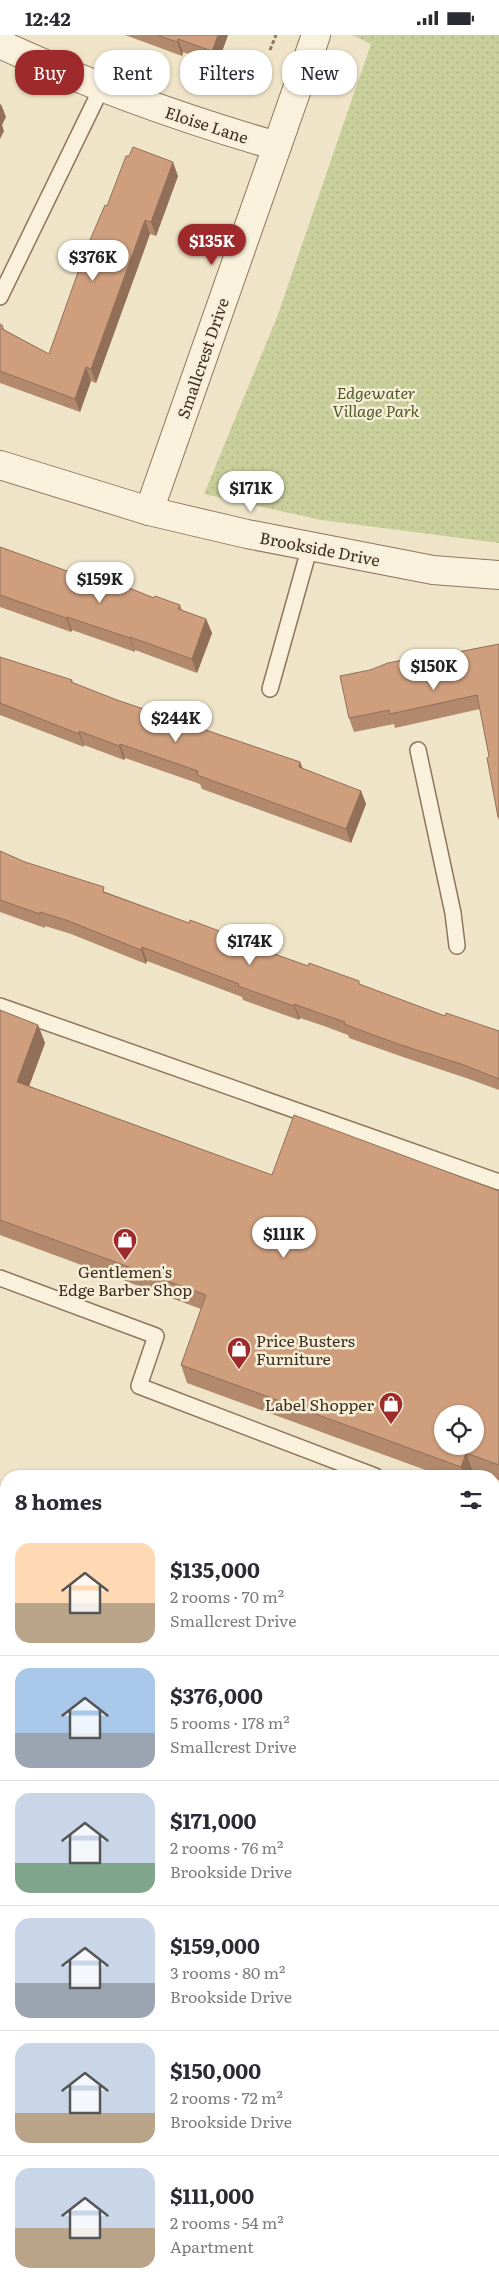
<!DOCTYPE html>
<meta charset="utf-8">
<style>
:root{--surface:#fff;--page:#f2f2f3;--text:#2b2b33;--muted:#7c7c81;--line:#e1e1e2;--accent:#9e2a2b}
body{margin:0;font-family:Literata,serif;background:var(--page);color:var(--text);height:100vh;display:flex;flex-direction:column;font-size:19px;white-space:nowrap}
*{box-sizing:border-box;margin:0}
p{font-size:16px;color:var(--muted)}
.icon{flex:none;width:28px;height:28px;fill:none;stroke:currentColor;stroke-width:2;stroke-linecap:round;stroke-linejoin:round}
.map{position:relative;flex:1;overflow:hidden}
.side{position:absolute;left:0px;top:1435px;width:500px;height:821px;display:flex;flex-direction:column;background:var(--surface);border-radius:20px 20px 0 0;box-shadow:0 1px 4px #0004}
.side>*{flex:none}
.guide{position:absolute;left:15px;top:15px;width:470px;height:45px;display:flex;gap:10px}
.buttons{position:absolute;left:434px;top:1370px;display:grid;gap:10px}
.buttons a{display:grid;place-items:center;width:50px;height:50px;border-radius:50%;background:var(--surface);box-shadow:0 1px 4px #0004;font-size:25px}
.price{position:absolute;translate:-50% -42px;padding:0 11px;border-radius:18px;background:#fff;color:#222;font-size:16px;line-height:32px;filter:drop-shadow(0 1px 2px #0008)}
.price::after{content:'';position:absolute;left:50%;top:30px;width:15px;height:11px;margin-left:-8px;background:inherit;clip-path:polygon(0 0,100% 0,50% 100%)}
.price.active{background:var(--accent);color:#fff}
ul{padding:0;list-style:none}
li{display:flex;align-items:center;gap:15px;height:125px;padding:0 15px}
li+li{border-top:1px solid var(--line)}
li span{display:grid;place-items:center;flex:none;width:140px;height:100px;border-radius:15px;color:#555}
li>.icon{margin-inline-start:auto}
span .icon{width:60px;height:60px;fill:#fffc;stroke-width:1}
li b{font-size:21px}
h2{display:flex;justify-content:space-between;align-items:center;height:60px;padding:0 15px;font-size:21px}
.tag{padding:0 18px;border-radius:20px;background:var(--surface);box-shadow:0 1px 4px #0004;font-size:18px;line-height:45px}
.tag.active{background:var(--accent);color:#fff}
.status{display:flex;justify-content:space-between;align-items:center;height:35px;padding:0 25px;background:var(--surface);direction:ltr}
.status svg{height:14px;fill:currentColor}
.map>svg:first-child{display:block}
.park{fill:url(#park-dots)}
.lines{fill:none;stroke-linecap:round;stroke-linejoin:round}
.lane-casing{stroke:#8d765c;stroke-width:18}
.street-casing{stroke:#8d765c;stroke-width:30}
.highway-casing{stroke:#5b4430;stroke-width:30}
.path{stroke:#8d765c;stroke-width:3;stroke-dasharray:4 2.5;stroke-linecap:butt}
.lane{stroke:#faf1dc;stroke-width:15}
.street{stroke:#faf1dc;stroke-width:28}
.highway{stroke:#e0a458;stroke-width:28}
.wall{fill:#b2896c}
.shaded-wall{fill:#916f58}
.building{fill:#cf9f7d;stroke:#916f58;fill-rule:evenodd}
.labels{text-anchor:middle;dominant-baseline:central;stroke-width:5;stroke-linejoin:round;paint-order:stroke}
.street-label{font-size:16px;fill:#3d2e20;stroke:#f7eed8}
.park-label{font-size:16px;font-style:italic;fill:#4d5a26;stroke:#f7eed8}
.poi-label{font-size:16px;fill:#3d2e20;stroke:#f7eed8}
</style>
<div class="status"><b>12:42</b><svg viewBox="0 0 49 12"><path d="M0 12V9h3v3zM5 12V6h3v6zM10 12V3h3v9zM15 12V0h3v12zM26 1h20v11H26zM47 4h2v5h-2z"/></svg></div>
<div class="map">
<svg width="499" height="2256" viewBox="0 0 499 2256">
<defs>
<pattern id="park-dots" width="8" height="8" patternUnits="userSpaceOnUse" patternTransform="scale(1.25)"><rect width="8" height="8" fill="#c9cf9b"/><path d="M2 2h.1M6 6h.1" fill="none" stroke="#aeb285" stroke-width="1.8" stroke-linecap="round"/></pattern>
</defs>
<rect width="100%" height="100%" fill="#f0e4c8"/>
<!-- park -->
<path class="park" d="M352,0H499V508L321,485L204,459L277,282L371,9Z"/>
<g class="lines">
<defs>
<g id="lane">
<path d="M0,262L102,52"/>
<path d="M270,654L310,511"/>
<path d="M418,715L453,878L457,911"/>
<path d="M0,971L499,1147"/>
<path d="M0,1243L156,1301L139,1351L375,1441"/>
<path d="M494,1487L499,1489"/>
<path d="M0,1489L6,1491"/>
<path d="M494,1695L499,1697"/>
</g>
<g id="street">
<path d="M0,9C89,50 183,84 277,111"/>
<path d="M0,430L149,476L247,499L433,535L499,540"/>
<path d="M149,476L316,0"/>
</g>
<g id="highway">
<path d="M0,1625L6,1627"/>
<path d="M0,1704L6,1707"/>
<path d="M494,1804L499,1806"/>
<path d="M494,1884L499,1886"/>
</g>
</defs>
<!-- lane casing -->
<use href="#lane" class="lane-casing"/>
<!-- street casing -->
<use href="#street" class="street-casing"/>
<!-- highway casing -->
<use href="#highway" class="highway-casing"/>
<!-- path -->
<path class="path" d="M270,15L276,0"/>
<!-- lane -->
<use href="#lane" class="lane"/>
<!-- street -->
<use href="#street" class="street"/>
<!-- highway -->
<use href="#highway" class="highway"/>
</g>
<!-- wall -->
<g class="wall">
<path d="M125,0H228L217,30L183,17L182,21Z"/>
<path d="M178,141L156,201L150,199L96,348L91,346L80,377L0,348V289L5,295L49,319L107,171Z"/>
<path d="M0,512L120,555L180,570L182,575L206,584L212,598L197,638L135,615V617L72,595L71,597L0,572Z"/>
<path d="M499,609V786L498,782L489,721L480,674L395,693L394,689L354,697L349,683L438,621Z"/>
<path d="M0,622L72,645L73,648L117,665L300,727L303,734L361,756L366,769L351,808L202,754L200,749L125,723L124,725L84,710V712L0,680Z"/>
<path d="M0,816L25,827L189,888L230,900L255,904L258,912L280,921L360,949L445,981L499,996V1055L469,1044L403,1022L349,1003L348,1000L324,991L300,983L299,985L243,965L242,962L147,926L146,929L71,899L45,891V893L0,877Z"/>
<path d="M0,975L38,990L45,1008L29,1051L272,1140L499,1156V1445L494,1444V1441H487L473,1436L471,1441H442L187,1348L181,1330L201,1274L0,1200Z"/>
<path d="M499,2053V2187L494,2185V2067Z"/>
</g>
<!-- shaded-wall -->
<g class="shaded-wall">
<path d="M218,0H228L217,30L212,16Z"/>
<path d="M178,4L183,17L182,21L177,7Z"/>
<path d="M1,69L6,82L2,90L4,96L0,104V70Z"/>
<path d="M173,127L178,141L156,201L151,187Z"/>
<path d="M145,185L150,199L96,348L91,334Z"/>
<path d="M86,332L91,346L80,377L75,364Z"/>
<path d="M67,582L72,595L71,597L66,583Z"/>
<path d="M206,584L212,598L197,638L192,624Z"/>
<path d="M130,602L135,615V617L130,603Z"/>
<path d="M79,696L84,710V712L79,699Z"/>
<path d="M120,709L125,723L124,725L119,711Z"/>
<path d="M300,727L305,741L299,732Z"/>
<path d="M361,756L366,769L351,808L346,794Z"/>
<path d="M255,904L260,918L253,910Z"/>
<path d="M142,912L147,926L146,929L141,915Z"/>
<path d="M294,969L300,983L299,985L294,971Z"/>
<path d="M38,990L45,1008L24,1065L17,1047Z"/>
<path d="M466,1418L473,1436L471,1441H464L461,1432Z"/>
</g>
<!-- building -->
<g class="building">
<path d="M157,0H218L212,16L178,4L177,7Z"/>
<path d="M133,112L173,127L151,187L145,185L91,334L86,332L75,364L0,336V289L3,291L2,294L49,319L87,212L105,170L107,171L126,121H129Z"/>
<path d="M0,512L120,555L122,550L154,563L155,561L180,570L178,574L206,584L192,624L130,602V603L67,582L66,583L0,560Z"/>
<path d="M499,609V782H498L487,723L489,721L477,660L390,679L389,675L349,683L340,641L370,635L388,628L437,618L438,621Z"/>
<path d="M0,622L72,645L71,647L117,665L300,727L299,732L361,756L346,794L197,740L198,736L120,709L119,711L79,696V699L0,668Z"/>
<path d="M0,816L25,827L104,852L103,857L189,888L190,885L230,900L232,895L255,904L253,910L280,921L308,931L309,928L359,946V949L445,981L446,978L499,996V1044L464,1030L398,1009L344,989L345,987L319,978L294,969V971L238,951L239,949L142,912L141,915L66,885L40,877V879L0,865Z"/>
<path d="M0,975L38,990L17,1047L272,1140L294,1080L499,1156V1430L466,1418L461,1432L181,1330L206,1260L0,1185ZM442,1379H475V1411H442Z"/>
<path d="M499,2053V2172L494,2170V2067Z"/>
</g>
<!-- icons -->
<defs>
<symbol id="shop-pin" viewBox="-11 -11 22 30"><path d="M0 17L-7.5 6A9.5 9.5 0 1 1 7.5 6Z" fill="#9e2a2b" stroke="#f7eed8"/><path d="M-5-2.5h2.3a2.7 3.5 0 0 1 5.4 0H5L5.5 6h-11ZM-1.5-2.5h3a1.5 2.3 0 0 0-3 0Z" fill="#fff"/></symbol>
</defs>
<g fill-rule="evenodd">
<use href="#shop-pin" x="111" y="1191" width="28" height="38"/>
<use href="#shop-pin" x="225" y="1300" width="28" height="38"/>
<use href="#shop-pin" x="377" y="1355" width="28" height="38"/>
</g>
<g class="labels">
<!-- street labels -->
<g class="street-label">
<text transform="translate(207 89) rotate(18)">Eloise Lane</text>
<text transform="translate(202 323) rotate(-71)">Smallcrest Drive</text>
<text transform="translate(320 513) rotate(11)">Brookside Drive</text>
</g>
<!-- park labels -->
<g class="park-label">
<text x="376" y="357">Edgewater<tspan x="376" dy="18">Village Park</tspan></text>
</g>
<!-- poi labels -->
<g class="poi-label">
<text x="125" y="1236">Gentlemen's<tspan x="125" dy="18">Edge Barber Shop</tspan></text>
<text x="256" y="1305" text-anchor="start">Price Busters<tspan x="256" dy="18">Furniture</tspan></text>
<text x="374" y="1369" text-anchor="end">Label Shopper</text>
</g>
</g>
</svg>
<div class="buttons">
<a><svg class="icon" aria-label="locate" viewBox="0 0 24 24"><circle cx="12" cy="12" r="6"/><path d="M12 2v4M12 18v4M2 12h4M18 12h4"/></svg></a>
</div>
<b class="price active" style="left:212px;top:231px">$135K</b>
<b class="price" style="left:93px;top:247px">$376K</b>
<b class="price" style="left:251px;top:478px">$171K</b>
<b class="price" style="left:100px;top:569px">$159K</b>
<b class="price" style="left:434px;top:656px">$150K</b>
<b class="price" style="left:176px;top:708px">$244K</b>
<b class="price" style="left:250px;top:931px">$174K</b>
<b class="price" style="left:284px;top:1224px">$111K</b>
<div class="guide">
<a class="tag active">Buy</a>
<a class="tag">Rent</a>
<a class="tag">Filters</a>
<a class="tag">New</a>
</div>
<section class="side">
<h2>8 homes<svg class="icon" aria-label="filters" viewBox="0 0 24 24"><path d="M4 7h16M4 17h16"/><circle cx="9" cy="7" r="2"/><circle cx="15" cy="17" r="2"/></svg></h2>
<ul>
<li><span style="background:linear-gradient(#ffd9b3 60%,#b9a48a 0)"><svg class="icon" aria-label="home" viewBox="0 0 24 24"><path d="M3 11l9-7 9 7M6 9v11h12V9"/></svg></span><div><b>$135,000</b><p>2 rooms · 70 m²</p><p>Smallcrest Drive</p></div></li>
<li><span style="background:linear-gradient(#a9c7e8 65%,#9aa5b1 0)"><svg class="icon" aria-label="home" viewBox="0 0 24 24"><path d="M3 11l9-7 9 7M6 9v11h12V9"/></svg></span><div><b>$376,000</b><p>5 rooms · 178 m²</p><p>Smallcrest Drive</p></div></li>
<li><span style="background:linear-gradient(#c9d6e8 70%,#7fa58c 0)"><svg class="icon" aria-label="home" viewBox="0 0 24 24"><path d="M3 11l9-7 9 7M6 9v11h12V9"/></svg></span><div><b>$171,000</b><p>2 rooms · 76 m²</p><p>Brookside Drive</p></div></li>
<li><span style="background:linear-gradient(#c9d6e8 65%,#9aa5b1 0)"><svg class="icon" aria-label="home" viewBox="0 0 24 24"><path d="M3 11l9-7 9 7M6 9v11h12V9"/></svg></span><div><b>$159,000</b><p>3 rooms · 80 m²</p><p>Brookside Drive</p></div></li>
<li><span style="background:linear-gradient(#c9d6e8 70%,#b9a48a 0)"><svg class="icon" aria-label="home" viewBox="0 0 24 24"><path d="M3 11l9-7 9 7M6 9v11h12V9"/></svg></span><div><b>$150,000</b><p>2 rooms · 72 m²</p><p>Brookside Drive</p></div></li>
<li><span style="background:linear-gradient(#c9d6e8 60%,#b9a48a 0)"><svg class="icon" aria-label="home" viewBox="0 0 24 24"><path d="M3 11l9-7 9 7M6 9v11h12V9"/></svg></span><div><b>$111,000</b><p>2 rooms · 54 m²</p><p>Apartment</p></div></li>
</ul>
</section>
</div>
